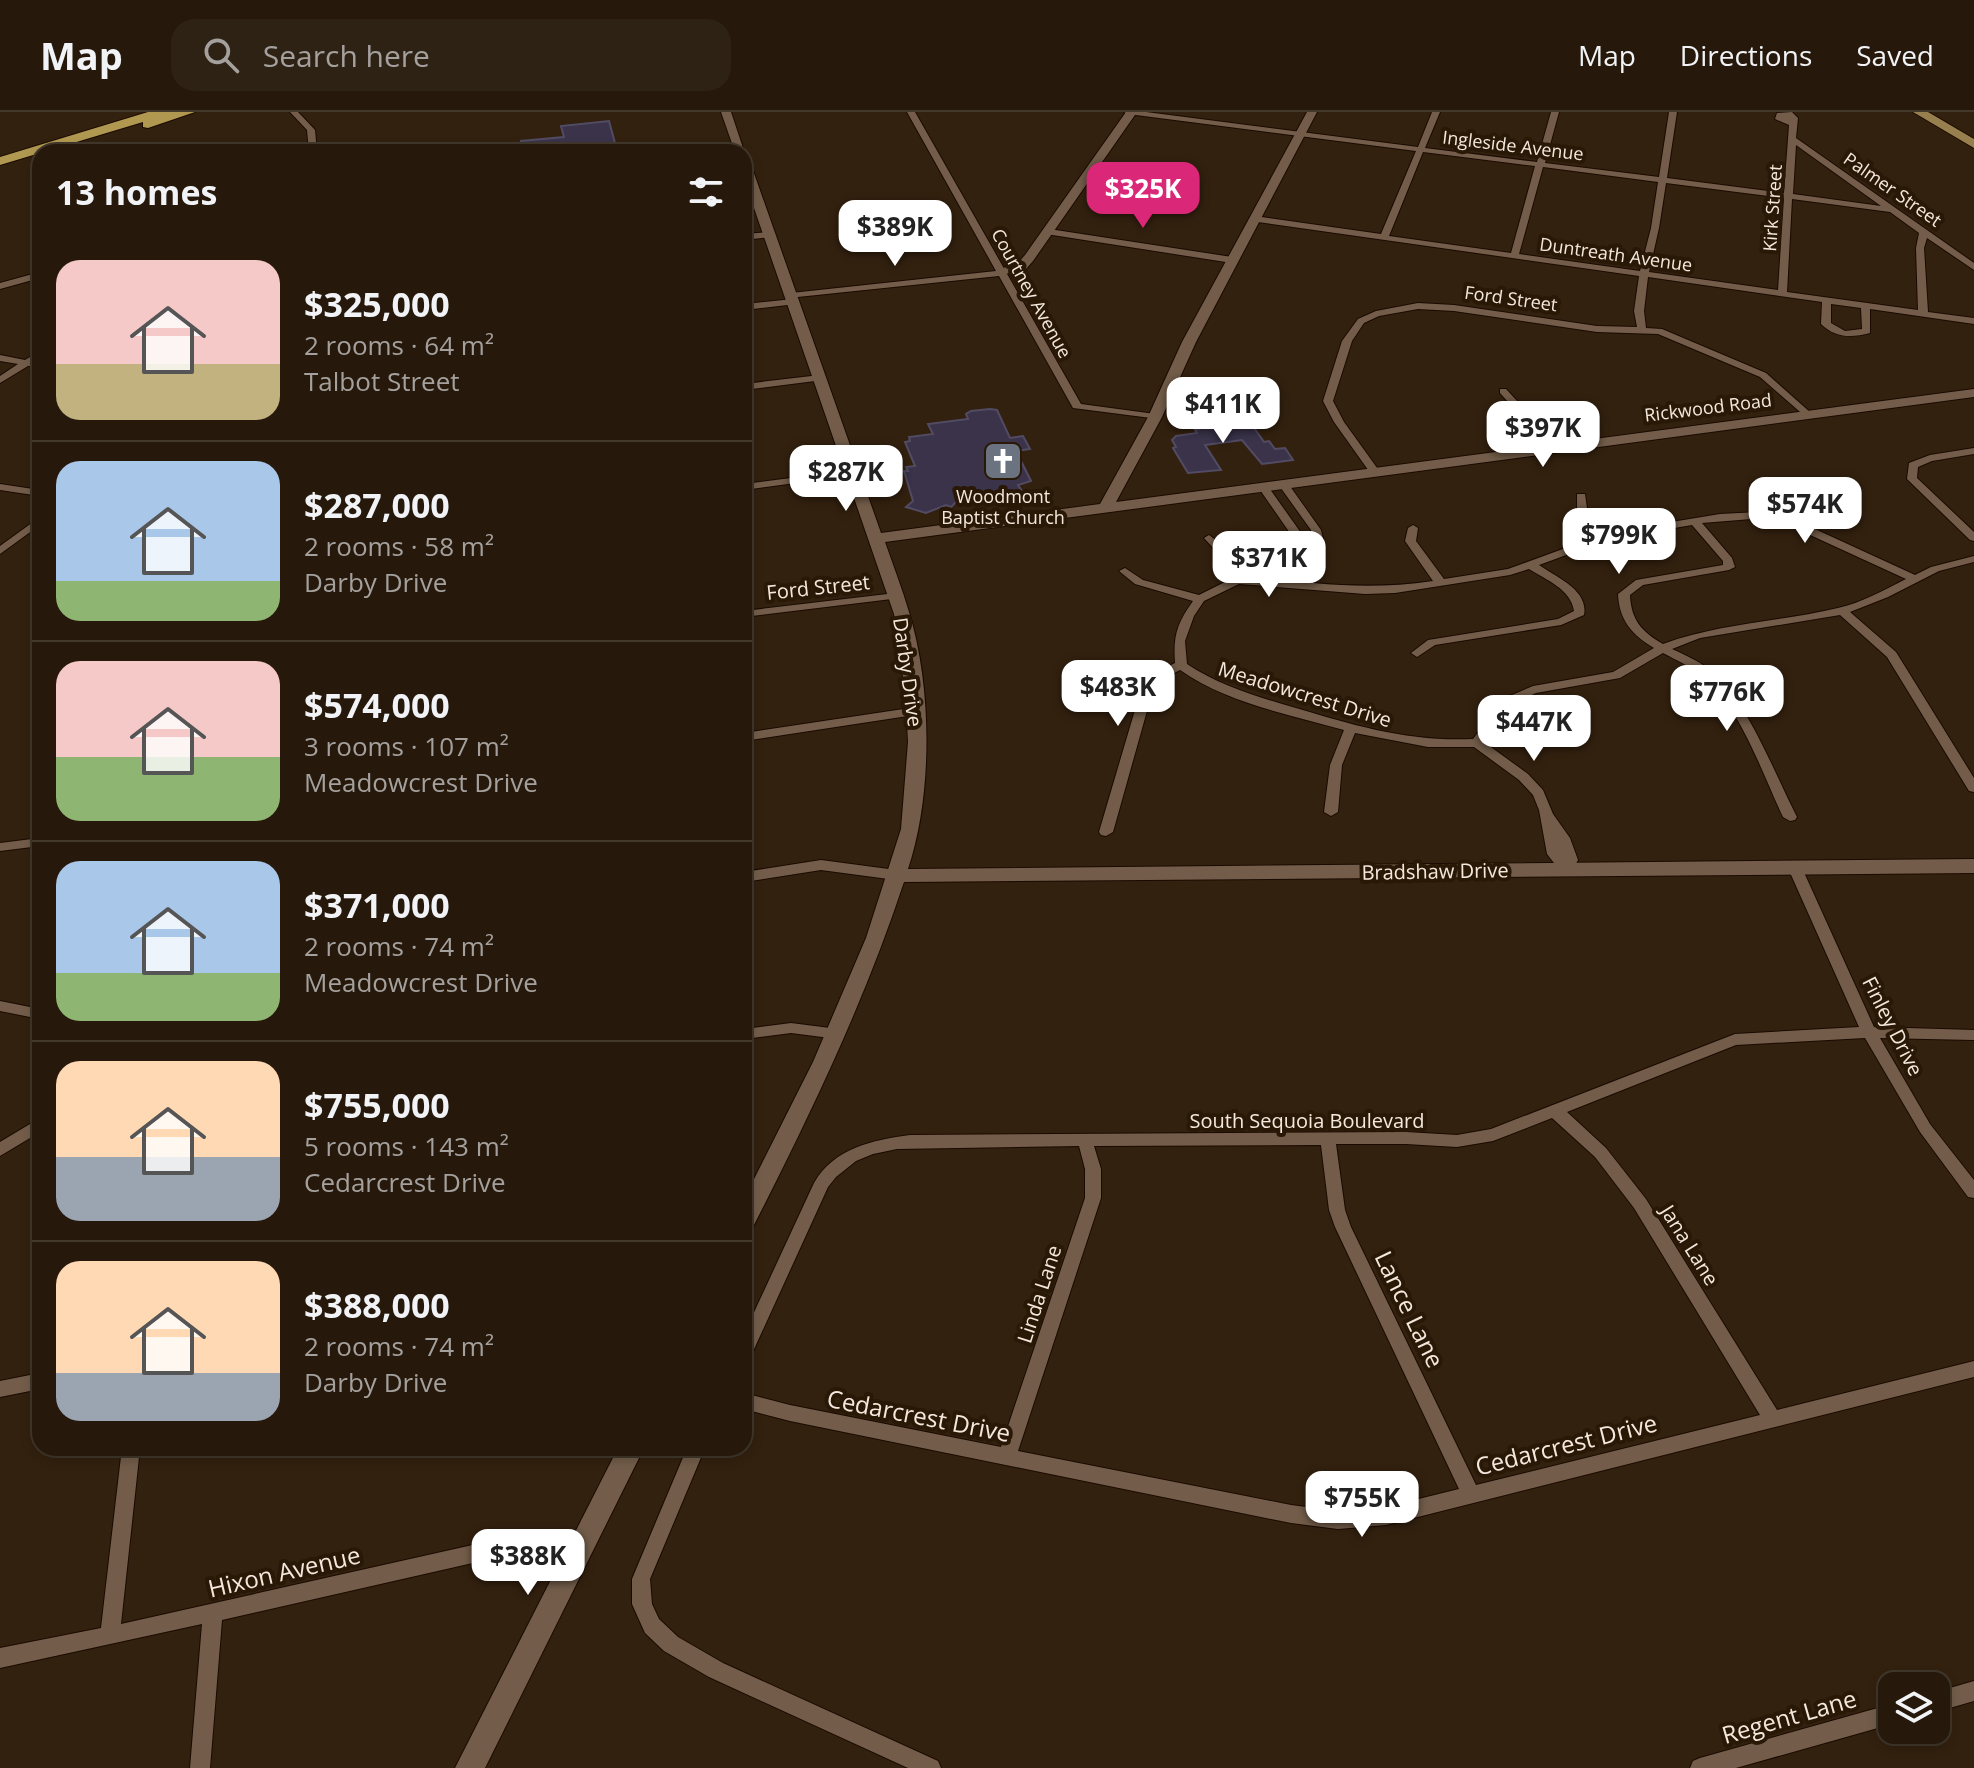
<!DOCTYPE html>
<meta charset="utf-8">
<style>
:root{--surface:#26190b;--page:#2e2214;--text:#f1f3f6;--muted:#a4a09d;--line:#42382c;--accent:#db2777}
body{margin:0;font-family:"Open Sans",sans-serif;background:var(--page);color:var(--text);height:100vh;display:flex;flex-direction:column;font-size:30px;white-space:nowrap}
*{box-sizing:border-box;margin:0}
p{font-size:26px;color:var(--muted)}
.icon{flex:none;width:44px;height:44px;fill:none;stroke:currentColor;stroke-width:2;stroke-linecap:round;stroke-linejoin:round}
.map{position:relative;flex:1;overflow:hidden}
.drawer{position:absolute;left:32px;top:32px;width:720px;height:1312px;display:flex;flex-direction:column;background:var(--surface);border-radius:24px;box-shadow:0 4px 12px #0003,0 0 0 2px var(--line)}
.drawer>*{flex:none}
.buttons{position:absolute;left:1878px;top:1560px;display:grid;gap:16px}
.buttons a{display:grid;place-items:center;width:72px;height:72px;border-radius:16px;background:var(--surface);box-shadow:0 4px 12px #0003,0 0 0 2px var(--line);font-size:40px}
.price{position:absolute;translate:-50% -68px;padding:0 18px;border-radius:16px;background:#fff;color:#222;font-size:26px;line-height:52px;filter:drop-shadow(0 2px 4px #0008)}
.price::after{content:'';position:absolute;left:50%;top:48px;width:24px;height:18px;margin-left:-12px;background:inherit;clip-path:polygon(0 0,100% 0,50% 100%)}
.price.active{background:var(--accent);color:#fff}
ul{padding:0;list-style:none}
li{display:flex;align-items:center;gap:24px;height:200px;padding:0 24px}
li+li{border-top:2px solid var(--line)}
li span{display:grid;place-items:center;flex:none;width:224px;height:160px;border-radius:24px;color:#555}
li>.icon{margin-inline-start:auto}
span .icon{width:96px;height:96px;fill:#fffc;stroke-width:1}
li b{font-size:34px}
h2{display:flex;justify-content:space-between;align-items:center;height:96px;padding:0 24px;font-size:34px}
header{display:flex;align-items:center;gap:48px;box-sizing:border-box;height:112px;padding:0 40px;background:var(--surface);border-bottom:2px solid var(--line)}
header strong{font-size:38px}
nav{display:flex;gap:44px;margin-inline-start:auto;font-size:28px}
.search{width:560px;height:72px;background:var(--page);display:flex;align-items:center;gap:20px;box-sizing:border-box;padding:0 28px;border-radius:24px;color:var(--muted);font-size:30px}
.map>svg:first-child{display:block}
.building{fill:#3a334a;stroke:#524b64;stroke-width:2}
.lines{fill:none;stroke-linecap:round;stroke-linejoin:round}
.street-casing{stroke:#1b0a00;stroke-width:2}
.secondary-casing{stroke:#1b0a00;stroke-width:2}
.primary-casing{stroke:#1b0a00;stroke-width:2}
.highway-casing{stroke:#1b0a00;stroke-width:2}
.street{fill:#735d4a;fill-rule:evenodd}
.secondary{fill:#735d4a;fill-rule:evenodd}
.primary{fill:#98804e;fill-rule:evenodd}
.highway{fill:#b09850;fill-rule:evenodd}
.labels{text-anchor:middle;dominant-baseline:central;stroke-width:8;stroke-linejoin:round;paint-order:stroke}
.far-street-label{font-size:18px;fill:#f4e8dd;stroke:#291806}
.far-poi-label{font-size:18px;fill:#f4e8dd;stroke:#291806}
.street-label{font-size:20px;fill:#f4e8dd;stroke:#291806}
.near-street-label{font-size:24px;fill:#f4e8dd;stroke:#291806}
</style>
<header>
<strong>Map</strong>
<div class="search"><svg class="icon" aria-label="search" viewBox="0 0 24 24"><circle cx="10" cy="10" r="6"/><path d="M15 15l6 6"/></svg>Search here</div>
<nav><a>Map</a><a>Directions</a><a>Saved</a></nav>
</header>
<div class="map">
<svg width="1974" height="1656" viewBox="0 0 1974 1656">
<rect width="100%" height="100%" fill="#33210f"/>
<!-- building -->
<g class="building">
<path d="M609,9L615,31L523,40L521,29L564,25L561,14Z"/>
<path d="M990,297L997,298L1010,326L1023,324L1030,337L1016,339L1031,369L1018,373L1022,379L988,384L990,387L957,389L951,395L946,393L926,401L906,395L913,389L904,359H908L906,355L915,354L905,330L910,329L909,325L933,322L928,312L968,307L966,302L971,299Z"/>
<path d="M1218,306L1233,312L1250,310L1264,330L1269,329L1275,337L1285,336L1293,348L1262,352L1242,328L1205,333L1221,358L1188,361L1173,336L1176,335L1172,328L1176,324L1197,321L1195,318L1199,317L1197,313H1202L1200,310Z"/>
</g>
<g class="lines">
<defs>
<g id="street">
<path d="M290,0H298L315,18L317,40H309L307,18Z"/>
<path d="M907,0H915L1081,292L1155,302L1159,303V307L1073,296L999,164L788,186L786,184L791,181L996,159Z"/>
<path d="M1124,0H1146L1418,35L1432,0H1440L1425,36L1537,50L1551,0H1559L1545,51L1659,65L1669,0H1677L1667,66L1784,81L1789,13L1775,7L1777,1L1792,0L1798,6L1796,26L1974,151V158L1927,126L1924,136L1928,200L1974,206V212L1870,197V221C1852,226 1835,226 1821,212L1822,190L1648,165L1644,199L1646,216L1662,217L1766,261L1811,301V305L1807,306L1760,265L1658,222L1597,220L1454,199L1418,197L1379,204L1364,211L1352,229L1333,289L1344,310L1380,360L1375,363L1371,362L1334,310L1323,289L1342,229L1358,207L1376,199L1418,191L1454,193L1597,214L1637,215L1634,199L1639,164L1251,109V105L1254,104L1381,122L1416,39L1128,2ZM1796,33L1881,94L1793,82ZM1423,40L1535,54L1511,141L1389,124ZM1543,55L1658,70L1651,116L1640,159L1519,142ZM1666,71L1784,86L1778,178L1649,160L1659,116ZM1792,87L1890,100L1919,121L1916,136L1918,198L1787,180ZM1831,192L1861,196L1862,217L1845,219L1831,211Z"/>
<path d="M1049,117L1232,145L1236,148L1232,151L1046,122V118Z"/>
<path d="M769,120L773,123L772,125L744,128V122Z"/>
<path d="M40,160V166L0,177V171Z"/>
<path d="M793,187L796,188V192L744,198V192Z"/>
<path d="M40,239V246L35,250L37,252L35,254H28L0,271V264L18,252L0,249V243L25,248Z"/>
<path d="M820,263L825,266L823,268L744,278V272Z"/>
<path d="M1500,277H1506L1559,334V338H1551L1500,281Z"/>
<path d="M1974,336V342L1932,349L1918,355L1917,366L1974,420V429L1970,428L1907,367L1909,351L1930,343Z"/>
<path d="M852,358L857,361L856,363L744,378V372Z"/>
<path d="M1283,369L1287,370L1321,418L1323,427L1313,471C1356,475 1391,475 1433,469L1405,429L1408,416L1413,413L1418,416L1416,429L1444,467L1508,457L1601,423L1577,397V382H1585L1587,396L1611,420L1720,402L1759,400L1760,384L1750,372L1755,369L1759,370L1770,384L1769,401L1791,406L1915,463L1931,455L1974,444V450L1939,459L1888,485L1850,500L1896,540L1974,666V680L1969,679L1887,545L1840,503L1700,526L1672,537C1685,543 1699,549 1710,558C1748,589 1774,661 1797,705L1795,708L1790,709L1783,705C1762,661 1740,594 1701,563C1690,554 1676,548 1663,541L1620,566L1536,581L1513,592L1484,630L1528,662L1543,678L1553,702L1570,726L1578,748L1571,760H1561L1547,742L1539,698L1533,683L1519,668L1474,635H1428L1355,621L1342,653L1338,700L1331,704L1324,700L1330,653L1344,618C1290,603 1227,591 1180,558L1161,568L1152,581L1113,720L1106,724L1101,723L1099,720L1140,581L1153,562L1175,551C1173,524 1177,511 1193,489L1135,472L1119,459L1125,456L1143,468L1199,483L1231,467L1216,439L1204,426L1209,423L1225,435L1241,465L1302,470L1308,447L1258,375L1259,373H1267L1311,435L1313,427L1311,418L1278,372ZM1764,406L1784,411L1906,467C1884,478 1861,491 1838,496C1780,510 1720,511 1663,532C1642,520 1631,508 1630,483L1643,473L1729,458L1735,455L1732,446L1702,411ZM1692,413L1723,449V453L1636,468L1618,482C1619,508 1632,523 1654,536L1613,560L1533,574L1505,586L1473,627C1411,630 1355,614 1296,596C1258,585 1220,574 1187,552L1185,529L1194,504L1204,489L1239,472L1365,482L1395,481L1510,463L1529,457C1546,468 1571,477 1574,499L1558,507L1428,528L1411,541L1417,545L1435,533L1561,513L1584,503C1589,478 1556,465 1539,453L1610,427Z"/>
<path d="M0,372L40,378V384L0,378Z"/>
<path d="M40,405V413L0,442V434Z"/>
<path d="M896,481L900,482V486L744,505V499Z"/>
<path d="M917,595L923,599L921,602L744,629V621Z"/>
<path d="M40,726V734L0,739V731Z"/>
<path d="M821,748L896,758L903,763L896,768L821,758L744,770V760Z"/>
<path d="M1795,751L1802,756L1874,915L1974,918V928L1880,926L1930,1012L1974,1068V1086L1968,1085L1920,1020L1865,926L1736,933L1567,1000L1606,1036L1646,1087L1777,1298L1974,1249V1265L1386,1413L1338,1417L1291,1411L790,1309L744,1297V1281L790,1293L1001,1335L1085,1086V1057L1079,1034L897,1037L873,1042L856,1049L836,1065L828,1075L750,1246L744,1248V1222L814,1071C834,1036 873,1028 910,1023L1406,1020L1457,1023L1491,1017L1735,922L1859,915L1788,756ZM1552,1006L1595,1045L1634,1096L1760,1303L1476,1373L1351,1115L1345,1098L1336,1032H1406L1457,1035L1493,1029ZM1321,1033L1329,1098L1335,1115L1459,1377L1386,1395L1338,1399L1291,1393L1018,1339L1101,1086V1057L1094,1034Z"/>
<path d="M0,889L40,897V907L0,899Z"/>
<path d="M791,911L838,917L843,918L845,922L843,926L838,927L791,921L744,927V917Z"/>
<path d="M40,1006V1020L0,1044V1030Z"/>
<path d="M40,1261V1277L0,1285V1269Z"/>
<path d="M122,1336H140L121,1512L486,1430L542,1423L586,1436L588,1442L586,1448L579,1451L542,1441L486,1448L222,1508L210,1656H190L202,1512L0,1556V1536L101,1516Z"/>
<path d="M687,1336H705L650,1467L652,1492L659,1507L678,1525L723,1551L938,1649L941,1656H908L709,1565L664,1539L645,1521L632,1492V1467Z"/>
<path d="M1974,1569V1589L1936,1600V1580Z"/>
<path d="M1892,1592V1612L1736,1656H1690L1693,1649L1700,1646Z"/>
</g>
<g id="secondary">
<path d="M721,0H731L745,42L735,40Z"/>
<path d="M1126,0H1137L1033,149L1026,157L997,164V158L1018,151L1025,143Z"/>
<path d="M1307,0H1317L1196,230L1162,305L1116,390L1974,277V285L885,430C893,453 902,476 909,500C932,575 933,682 908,757L1974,747V761L904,770C864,891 810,1003 752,1117L744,1119V1087L813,950L866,826L901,717L908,630L905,579L894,502L744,67V47L750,50L881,421L1100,392L1148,305L1182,230Z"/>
<path d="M618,1336H644L485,1656H455Z"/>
</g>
<path id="primary" d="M1913,0H1928L1974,27V36Z"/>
<path id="highway" d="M148,0H195L148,16L143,15V10L0,53V45Z"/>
</defs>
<!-- street casing -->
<use href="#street" class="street-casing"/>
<!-- secondary casing -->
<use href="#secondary" class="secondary-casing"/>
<!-- primary casing -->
<use href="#primary" class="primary-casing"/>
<!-- highway casing -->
<use href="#highway" class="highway-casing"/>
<!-- street -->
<use href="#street" class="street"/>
<!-- secondary -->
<use href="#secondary" class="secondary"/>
<!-- primary -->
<use href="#primary" class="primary"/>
<!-- highway -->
<use href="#highway" class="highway"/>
</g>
<!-- icons -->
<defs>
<symbol id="church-square" viewBox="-11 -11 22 22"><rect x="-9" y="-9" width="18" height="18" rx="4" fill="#6b7280" stroke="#291806"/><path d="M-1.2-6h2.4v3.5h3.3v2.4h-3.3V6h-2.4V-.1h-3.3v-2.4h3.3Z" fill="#fff"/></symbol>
</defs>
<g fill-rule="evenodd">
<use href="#church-square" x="981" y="327" width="44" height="44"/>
</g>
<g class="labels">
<!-- far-street labels -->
<g class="far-street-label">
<text transform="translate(1513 33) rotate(7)">Ingleside Avenue</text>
<text transform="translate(1893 77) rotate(35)">Palmer Street</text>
<text transform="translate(1772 96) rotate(-86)">Kirk Street</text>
<text transform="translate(1616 142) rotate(8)">Duntreath Avenue</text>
<text transform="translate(1032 181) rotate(61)">Courtney Avenue</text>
<text transform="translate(1511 186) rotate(8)">Ford Street</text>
<text transform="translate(1708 295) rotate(-7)">Rickwood Road</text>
</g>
<!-- far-poi labels -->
<g class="far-poi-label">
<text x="1003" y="384">Woodmont<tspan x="1003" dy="21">Baptist Church</tspan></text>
</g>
<!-- street labels -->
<g class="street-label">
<text transform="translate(818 475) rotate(-6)">Ford Street</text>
<text transform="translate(908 560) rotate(82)">Darby Drive</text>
<text transform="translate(1305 582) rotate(17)">Meadowcrest Drive</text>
<text transform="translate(1435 759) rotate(-1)">Bradshaw Drive</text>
<text transform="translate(1893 914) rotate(63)">Finley Drive</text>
<text x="1307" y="1008">South Sequoia Boulevard</text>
<text transform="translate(1690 1133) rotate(58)">Jana Lane</text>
<text transform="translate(1039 1182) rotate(-72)">Linda Lane</text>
</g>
<!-- near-street labels -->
<g class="near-street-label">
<text transform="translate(1410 1197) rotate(64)">Lance Lane</text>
<text transform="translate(919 1303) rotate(11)">Cedarcrest Drive</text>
<text transform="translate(1566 1332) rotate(-14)">Cedarcrest Drive</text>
<text transform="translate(284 1459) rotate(-13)">Hixon Avenue</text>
<text transform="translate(1789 1604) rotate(-16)">Regent Lane</text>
</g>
</g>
</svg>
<div class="buttons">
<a><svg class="icon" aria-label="layers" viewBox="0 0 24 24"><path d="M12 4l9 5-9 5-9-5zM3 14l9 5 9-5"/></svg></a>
</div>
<b class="price active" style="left:1143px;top:118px">$325K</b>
<b class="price" style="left:895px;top:156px">$389K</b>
<b class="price" style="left:1223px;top:333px">$411K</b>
<b class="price" style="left:1543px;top:357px">$397K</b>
<b class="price" style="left:846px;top:401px">$287K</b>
<b class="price" style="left:1805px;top:433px">$574K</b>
<b class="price" style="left:1619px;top:464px">$799K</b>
<b class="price" style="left:1269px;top:487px">$371K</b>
<b class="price" style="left:1118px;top:616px">$483K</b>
<b class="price" style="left:1727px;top:621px">$776K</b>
<b class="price" style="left:1534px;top:651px">$447K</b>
<b class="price" style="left:1362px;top:1427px">$755K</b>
<b class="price" style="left:528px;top:1485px">$388K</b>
<section class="drawer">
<h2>13 homes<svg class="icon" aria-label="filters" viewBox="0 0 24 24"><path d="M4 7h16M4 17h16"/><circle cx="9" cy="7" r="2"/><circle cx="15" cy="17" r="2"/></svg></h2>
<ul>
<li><span style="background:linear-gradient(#f6c9c9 65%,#c2b280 0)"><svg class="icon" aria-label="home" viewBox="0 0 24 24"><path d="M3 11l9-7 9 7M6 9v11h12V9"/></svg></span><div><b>$325,000</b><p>2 rooms · 64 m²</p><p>Talbot Street</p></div></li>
<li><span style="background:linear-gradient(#a9c7e8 75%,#8fb573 0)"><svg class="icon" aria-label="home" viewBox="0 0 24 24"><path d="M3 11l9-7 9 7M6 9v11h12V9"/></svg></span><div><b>$287,000</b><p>2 rooms · 58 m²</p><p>Darby Drive</p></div></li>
<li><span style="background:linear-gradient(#f6c9c9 60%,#8fb573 0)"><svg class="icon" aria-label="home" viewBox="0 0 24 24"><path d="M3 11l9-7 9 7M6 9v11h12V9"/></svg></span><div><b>$574,000</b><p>3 rooms · 107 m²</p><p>Meadowcrest Drive</p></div></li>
<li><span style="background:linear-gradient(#a9c7e8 70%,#8fb573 0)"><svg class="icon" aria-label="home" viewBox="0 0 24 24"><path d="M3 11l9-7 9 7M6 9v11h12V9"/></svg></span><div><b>$371,000</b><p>2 rooms · 74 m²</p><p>Meadowcrest Drive</p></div></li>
<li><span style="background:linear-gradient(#ffd9b3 60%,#9aa5b1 0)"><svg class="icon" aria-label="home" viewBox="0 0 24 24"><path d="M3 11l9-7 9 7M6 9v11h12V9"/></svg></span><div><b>$755,000</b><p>5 rooms · 143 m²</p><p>Cedarcrest Drive</p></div></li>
<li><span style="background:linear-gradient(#ffd9b3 70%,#9aa5b1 0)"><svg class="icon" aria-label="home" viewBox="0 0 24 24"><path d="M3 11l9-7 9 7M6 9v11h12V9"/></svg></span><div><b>$388,000</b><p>2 rooms · 74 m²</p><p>Darby Drive</p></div></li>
</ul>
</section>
</div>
